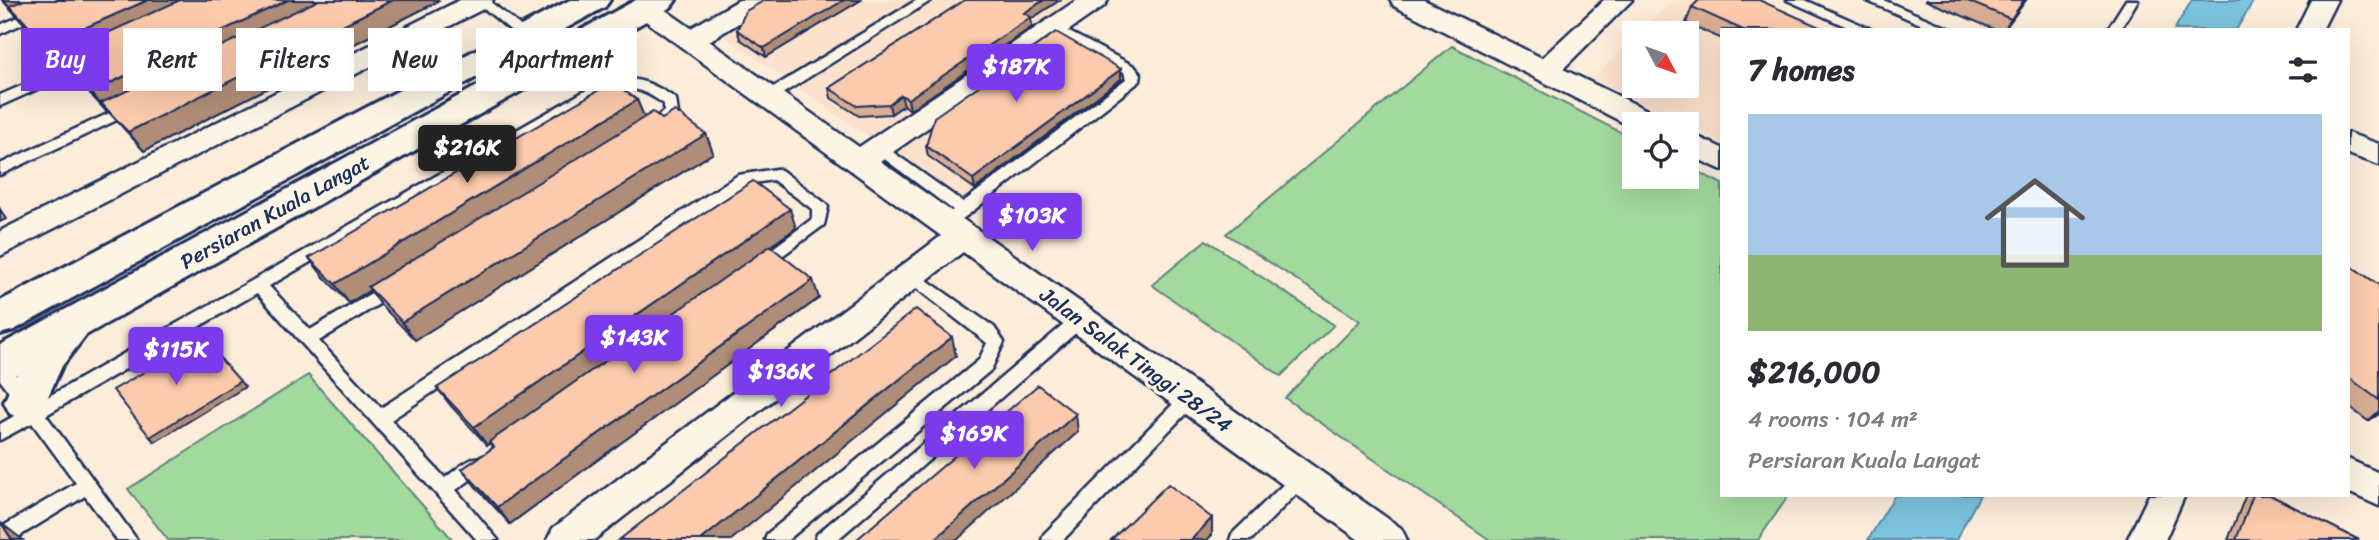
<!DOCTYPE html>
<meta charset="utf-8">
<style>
:root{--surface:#fff;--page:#f2f2f3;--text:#2b2b33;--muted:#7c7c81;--accent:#7c3aed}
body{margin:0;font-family:Sriracha,sans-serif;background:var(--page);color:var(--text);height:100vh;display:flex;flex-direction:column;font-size:26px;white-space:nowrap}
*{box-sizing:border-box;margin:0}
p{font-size:23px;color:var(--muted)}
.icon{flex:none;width:38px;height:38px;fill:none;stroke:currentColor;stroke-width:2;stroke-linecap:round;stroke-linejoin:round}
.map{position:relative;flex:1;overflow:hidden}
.side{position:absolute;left:1720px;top:28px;width:630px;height:469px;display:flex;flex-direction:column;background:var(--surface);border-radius:0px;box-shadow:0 7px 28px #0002}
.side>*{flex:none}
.top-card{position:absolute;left:21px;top:28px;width:665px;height:63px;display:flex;gap:14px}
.needle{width:46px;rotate:131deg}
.fabs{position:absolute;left:1622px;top:21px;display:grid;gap:14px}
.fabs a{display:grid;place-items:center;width:77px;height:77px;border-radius:0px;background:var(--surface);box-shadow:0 7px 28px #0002;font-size:35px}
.price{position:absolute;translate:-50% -60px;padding:0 16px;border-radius:7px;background:var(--accent);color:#fff;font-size:23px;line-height:46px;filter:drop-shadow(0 2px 4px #0008)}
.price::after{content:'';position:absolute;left:50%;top:42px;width:21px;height:16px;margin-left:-10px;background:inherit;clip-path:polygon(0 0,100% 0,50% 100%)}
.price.active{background:#222;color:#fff}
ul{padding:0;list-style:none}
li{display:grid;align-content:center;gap:14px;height:371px;padding:0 28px}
li span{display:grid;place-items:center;height:217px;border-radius:0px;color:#555}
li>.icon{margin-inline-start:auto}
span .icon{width:126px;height:126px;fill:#fffc;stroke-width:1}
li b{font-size:30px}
h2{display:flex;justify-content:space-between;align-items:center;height:84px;padding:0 28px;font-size:30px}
.pill{padding:0 24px;border-radius:0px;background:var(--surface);box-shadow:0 7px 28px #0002;font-size:24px;line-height:63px}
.pill.active{background:var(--accent);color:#fff}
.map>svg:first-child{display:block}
.built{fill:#fce2cc}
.green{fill:#a2d99d;stroke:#5e847e;stroke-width:2}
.water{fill:#7dc3de;stroke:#5688ab;stroke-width:2}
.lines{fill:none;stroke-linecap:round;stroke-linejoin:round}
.lane-casing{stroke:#1b2f5e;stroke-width:5}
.street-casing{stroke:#1b2f5e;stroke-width:5}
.primary-casing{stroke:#1b2f5e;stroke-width:6}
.lane{fill:#fcf5e5;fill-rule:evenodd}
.street{fill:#fcf5e5;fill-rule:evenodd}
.primary{fill:#fcf5e5;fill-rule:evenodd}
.wall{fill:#d9ae94;stroke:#1b2f5e;stroke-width:2}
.shaded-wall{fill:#b08d78;stroke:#1b2f5e;stroke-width:2}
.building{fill:#fccaac;stroke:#1b2f5e;stroke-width:2}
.labels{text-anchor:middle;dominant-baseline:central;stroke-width:7;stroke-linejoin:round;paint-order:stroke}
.street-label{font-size:21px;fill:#1b2f5e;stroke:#fcf5e5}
</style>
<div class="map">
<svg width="2379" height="540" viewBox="0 0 2379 540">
<rect width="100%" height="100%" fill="#fcecda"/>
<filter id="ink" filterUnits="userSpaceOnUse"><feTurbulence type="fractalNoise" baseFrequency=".0143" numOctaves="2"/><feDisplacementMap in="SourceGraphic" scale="14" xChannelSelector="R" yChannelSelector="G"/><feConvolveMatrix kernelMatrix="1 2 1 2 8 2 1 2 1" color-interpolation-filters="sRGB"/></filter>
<g filter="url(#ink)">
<!-- built -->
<g class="built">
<path d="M770,0H1082L1044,26L1127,79L964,203L717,31Z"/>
<path d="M1673,0H1759L1827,30H1722V142L1593,79L1634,38V86H1687V33H1639Z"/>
</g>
<!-- green -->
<g class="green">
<path d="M1452,46L1634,139V177H1687V166L1722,184V495H1789L1758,540H1490L1285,398L1360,321L1226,234Z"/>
<path d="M1206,240L1334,325L1281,376L1152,285Z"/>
<path d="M308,375L453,540H168L128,489Z"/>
</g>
<!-- water -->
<g class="water">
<path d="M2192,0H2254L2236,30H2174Z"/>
<path d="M1895,495H1980L1956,540H1868Z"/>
</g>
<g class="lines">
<defs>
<g id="lane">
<path d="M58,0H75L0,34V25Z"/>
<path d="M474,0H488L533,36L526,40L521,39Z"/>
<path d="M917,0H932L774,99H764L762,96L764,93Z"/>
<path d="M1787,0H1805L1873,30H1854Z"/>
<path d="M1865,0H1883L1953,30H1934Z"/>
<path d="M2126,0H2138L2120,30H2107Z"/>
<path d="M1054,24L1134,66L1141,74L1140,81L969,214L951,227H941L938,223L953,210L871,149L878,144L883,145L963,202L1126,79L1124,72L1049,31L1047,28Z"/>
<path d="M86,58L93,62L91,65L0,106V95Z"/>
<path d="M618,79C640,77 658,86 676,99L678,113L651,133L644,128L664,111V104C643,89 626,83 602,93L269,286L310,330L388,283H400L402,287L400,291L319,341L381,408L738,175L776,169L781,170L825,203L828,207L824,225L763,270L757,268L755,264L757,260L812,219V209L773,180L747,184L391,420L445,478C456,470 473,453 487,458L490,463L487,468L456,490L498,540H477L257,293L46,415L137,540H117L85,496L13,540H0V528L76,483L32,423L0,440V424L23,411L0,380V360L6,362L37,403L592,87Z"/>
<path d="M131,103L138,108L136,111L0,175V164Z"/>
<path d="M911,269L994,327L1004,342L991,370L788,540H765L767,534L979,360L987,343L905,279L903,275L905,271Z"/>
<path d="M1080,314L1086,316L1088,320L1086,324L837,540H815L817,534L1074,316Z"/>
<path d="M1190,391L1196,393L1199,398L1196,403L1063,540H1042L1044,534L1184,393Z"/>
<path d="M1301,470L1307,473L1310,478L1307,483L1251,540H1230L1232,534L1295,473Z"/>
</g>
<g id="street">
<path d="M460,0H493L489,6L0,256V231Z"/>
<path d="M646,0L654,2L691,28L739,0H771L767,6L709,41L859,147L1077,0H1108L1104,6L880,161L1401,528L1407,540H1359L963,252L594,540H547L553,528L941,236L636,14L632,8L636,2Z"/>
<path d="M1390,0H1424L1542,58L1604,0H1632L1563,69L1661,117L1665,124H1634V128L1394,6Z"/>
<path d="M2311,0H2337L2322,30H2296Z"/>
<path d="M1687,132L1722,148V170L1687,154Z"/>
<path d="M2348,133L2379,144V165L2348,154Z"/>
<path d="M2348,459L2379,473V506L2348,492Z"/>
<path d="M2149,495H2185L2165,540H2127Z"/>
</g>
<g id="primary">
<path d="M570,0H610L605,7L14,330L0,334V301Z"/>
<path d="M636,0H676L671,7L86,335L62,366L40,414L25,419L10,414L4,402L17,374L0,380V345Z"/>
</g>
</defs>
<!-- lane casing -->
<use href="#lane" class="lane-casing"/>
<!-- street casing -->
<use href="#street" class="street-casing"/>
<!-- primary casing -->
<use href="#primary" class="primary-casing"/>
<!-- lane -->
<use href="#lane" class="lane"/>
<!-- street -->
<use href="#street" class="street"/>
<!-- primary -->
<use href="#primary" class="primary"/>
</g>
<!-- wall -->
<g class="wall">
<path d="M2,0H438L439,1L144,151L107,110L106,111Z"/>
<path d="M765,0H861L766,57L740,39L737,30Z"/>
<path d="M965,0H1060L1031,19L1032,27L910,110L904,105L891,114L859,116L831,98L829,88Z"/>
<path d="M1925,0H2026L2004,30H1996Z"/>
<path d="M1692,7L1826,30H1722V39L1686,23Z"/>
<path d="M1121,69V79L975,189L928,156L926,146Z"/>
<path d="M637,100L644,117L662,119L706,134L713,153L415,340L381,305L370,290L349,303L323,276L309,258Z"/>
<path d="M796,228L770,246L819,298L510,524L476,487L462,469L493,448L490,443L487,445L451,406L437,388Z"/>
<path d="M2348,264L2379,285V414L2368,421L2348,406Z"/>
<path d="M2247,495H2270L2359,540H2228L2245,497Z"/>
</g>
<!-- shaded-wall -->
<g class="shaded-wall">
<path d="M4,0H51L10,6L16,15Z"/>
<path d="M148,0H205L57,56L63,64H62L46,45Z"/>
<path d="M288,0H341L101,103L107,110L106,111L91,92Z"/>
<path d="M393,0H438L439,1L144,151L128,132Z"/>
<path d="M844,0H861L766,57L764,48Z"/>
<path d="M1044,0H1060L1031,19L1032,27L910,110L908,99L1024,13Z"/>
<path d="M2024,0H2026L2004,30L2011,19Z"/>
<path d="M1121,69V79L975,189L973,179Z"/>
<path d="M901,95L904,105L891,114L889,104Z"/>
<path d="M637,100L645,119L368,287L370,290L349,303L335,284Z"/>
<path d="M706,134L713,153L415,340L402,322Z"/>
<path d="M0,209L6,219L0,222Z"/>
<path d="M790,209L796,228L487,445L474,427Z"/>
<path d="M813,280L819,298L510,524L497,507Z"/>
<path d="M952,337L956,356L731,540H701Z"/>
<path d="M202,338L245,387L155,442L150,437Z"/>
<path d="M2379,411V414L2368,421Z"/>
<path d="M1076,414L1078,432L957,540H934Z"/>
<path d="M1212,518V535L1207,540H1191Z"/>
<path d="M1,523L23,540H12Z"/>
</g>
<!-- building -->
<g class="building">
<path d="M24,0H148L46,45L10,6Z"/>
<path d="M180,0H288L91,92L57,56Z"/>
<path d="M319,0H393L128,132L101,103Z"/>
<path d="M765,0H844L764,48L737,30L746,11Z"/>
<path d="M965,0H1044L1024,13L1031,17L908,99L901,95L889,104L857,106L829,88Z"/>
<path d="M1699,0H1759L1826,30H1743L1692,7Z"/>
<path d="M1965,0H2024L2011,19Z"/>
<path d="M1056,32L1121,69L973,179L926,146L934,117Z"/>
<path d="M613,82L637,100L335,284L309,258Z"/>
<path d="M675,111L706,134L402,322L368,287L653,112L662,119Z"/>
<path d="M753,181L790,209L474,427L437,388Z"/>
<path d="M770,246L813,280L497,507L462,469L494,447L489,442Z"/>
<path d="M2348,264L2379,285V400L2348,377Z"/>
<path d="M916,309L952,337L701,540H619Z"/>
<path d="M202,338L240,381L150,437L113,390Z"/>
<path d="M1038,385L1076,414L934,540H856Z"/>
<path d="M1168,484L1212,518L1191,540H1111Z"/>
<path d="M2253,495H2270L2359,540H2236Z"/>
<path d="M1,523L12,540H0V524Z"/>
</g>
</g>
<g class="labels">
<!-- street labels -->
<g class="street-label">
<text transform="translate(275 212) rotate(-29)">Persiaran Kuala Langat</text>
<text transform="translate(1136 360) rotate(36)">Jalan Salak Tinggi 28/24</text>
</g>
</g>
</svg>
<div class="fabs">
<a><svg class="needle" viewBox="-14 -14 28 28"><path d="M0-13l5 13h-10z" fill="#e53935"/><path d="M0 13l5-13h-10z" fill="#7c7c81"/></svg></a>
<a><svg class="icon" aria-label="locate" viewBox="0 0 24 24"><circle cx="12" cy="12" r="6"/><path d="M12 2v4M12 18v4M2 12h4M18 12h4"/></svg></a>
</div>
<b class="price" style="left:1016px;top:104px">$187K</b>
<b class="price active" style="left:467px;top:185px">$216K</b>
<b class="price" style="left:1032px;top:253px">$103K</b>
<b class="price" style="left:634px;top:375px">$143K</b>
<b class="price" style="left:176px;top:387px">$115K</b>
<b class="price" style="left:781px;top:409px">$136K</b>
<b class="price" style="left:974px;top:471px">$169K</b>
<div class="top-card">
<a class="pill active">Buy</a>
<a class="pill">Rent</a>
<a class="pill">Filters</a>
<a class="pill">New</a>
<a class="pill">Apartment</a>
</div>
<section class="side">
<h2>7 homes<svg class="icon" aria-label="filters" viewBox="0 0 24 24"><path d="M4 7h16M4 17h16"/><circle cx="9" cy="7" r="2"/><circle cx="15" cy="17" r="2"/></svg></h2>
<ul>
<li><span style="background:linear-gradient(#a9c7e8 65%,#8fb573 0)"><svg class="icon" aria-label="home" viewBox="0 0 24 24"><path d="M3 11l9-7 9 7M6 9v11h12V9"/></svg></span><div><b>$216,000</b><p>4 rooms · 104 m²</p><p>Persiaran Kuala Langat</p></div></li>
</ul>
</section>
</div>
